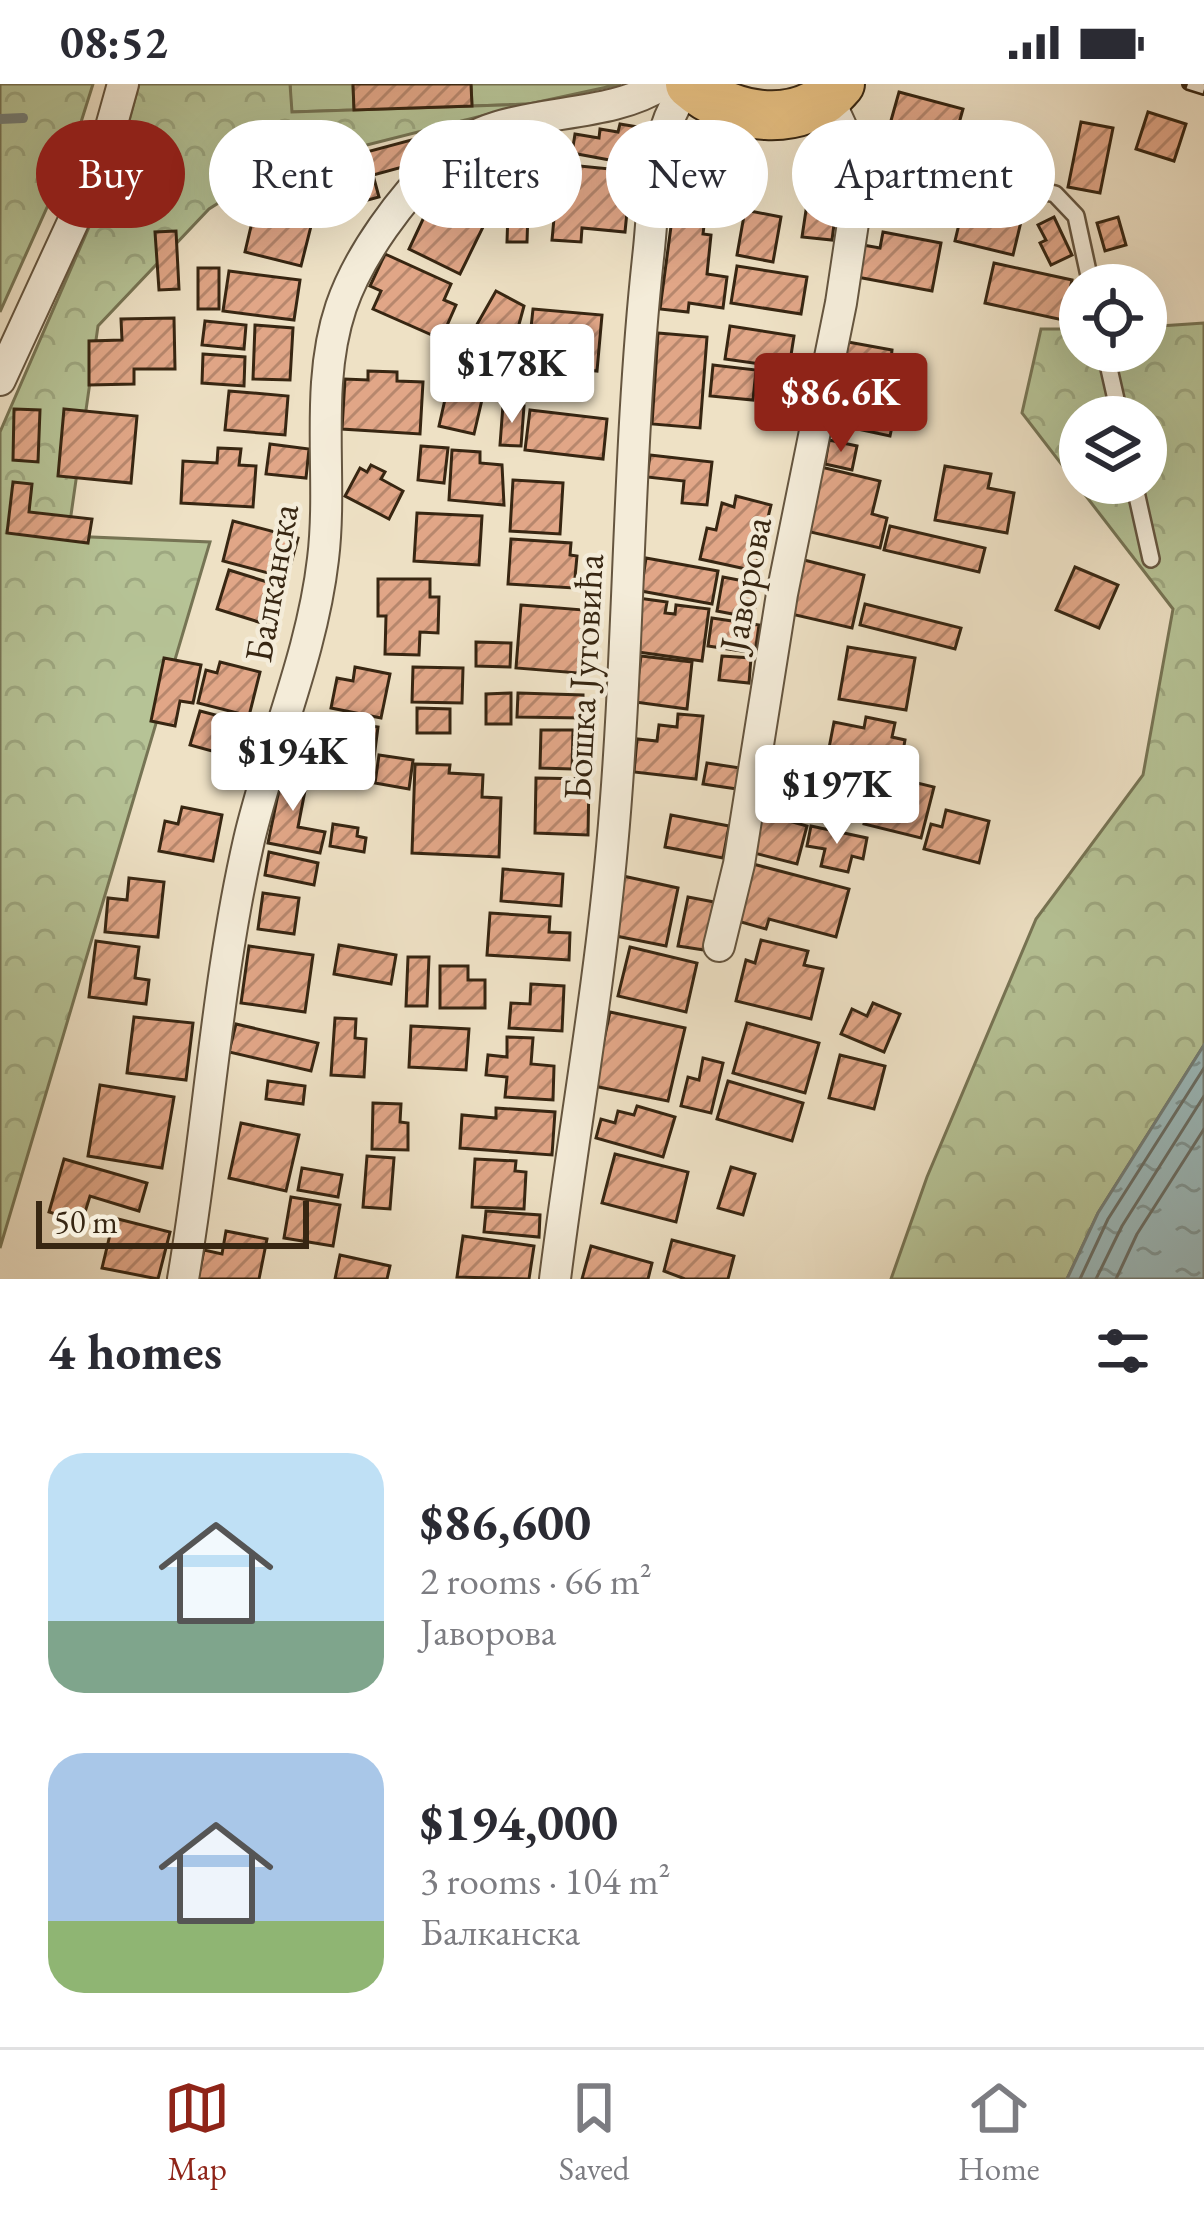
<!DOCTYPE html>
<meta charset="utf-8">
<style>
:root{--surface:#fff;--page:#f2f2f3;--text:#2b2b33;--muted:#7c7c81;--line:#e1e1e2;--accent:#8f2418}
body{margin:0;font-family:"EB Garamond",serif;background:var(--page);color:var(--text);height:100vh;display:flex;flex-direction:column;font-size:45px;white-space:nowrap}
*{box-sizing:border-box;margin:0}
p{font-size:39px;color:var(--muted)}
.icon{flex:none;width:66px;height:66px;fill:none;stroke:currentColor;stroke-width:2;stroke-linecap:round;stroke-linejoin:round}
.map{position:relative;height:1195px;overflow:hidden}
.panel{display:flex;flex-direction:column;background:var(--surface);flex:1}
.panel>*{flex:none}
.top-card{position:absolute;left:36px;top:36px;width:1134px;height:108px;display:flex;gap:24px}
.fabs{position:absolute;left:1059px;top:180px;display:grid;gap:24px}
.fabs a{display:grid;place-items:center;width:108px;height:108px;border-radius:50%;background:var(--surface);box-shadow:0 12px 48px #0002;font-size:60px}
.scale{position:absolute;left:36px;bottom:30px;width:273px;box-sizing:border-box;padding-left:12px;border:6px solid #372612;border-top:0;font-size:33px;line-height:42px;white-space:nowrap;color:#372612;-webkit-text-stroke:9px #f4ecd9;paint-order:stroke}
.price{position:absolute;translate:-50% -102px;padding:0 27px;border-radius:12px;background:#fff;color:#222;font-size:39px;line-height:78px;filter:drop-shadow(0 3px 6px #0008)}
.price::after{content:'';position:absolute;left:50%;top:72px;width:36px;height:27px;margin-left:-18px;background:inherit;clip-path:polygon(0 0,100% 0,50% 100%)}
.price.on{background:var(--accent);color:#fff}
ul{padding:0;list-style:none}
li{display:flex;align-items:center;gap:36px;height:300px;padding:0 48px}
li span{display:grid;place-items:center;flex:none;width:336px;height:240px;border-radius:36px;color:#555}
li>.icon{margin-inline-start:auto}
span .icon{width:144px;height:144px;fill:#fffc;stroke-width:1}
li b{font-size:51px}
h2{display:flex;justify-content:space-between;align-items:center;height:144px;padding:0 48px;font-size:51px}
.pill{padding:0 42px;border-radius:54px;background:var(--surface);box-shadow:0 12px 48px #0002;font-size:42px;line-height:108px}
.pill.on{background:var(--accent);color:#fff}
.status{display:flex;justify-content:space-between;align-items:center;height:84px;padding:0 60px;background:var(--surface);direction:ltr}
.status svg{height:33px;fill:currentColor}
.menu{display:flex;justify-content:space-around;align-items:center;height:168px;border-top:3px solid var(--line);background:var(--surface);font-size:33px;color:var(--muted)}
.menu a{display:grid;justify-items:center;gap:6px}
.menu .on{color:var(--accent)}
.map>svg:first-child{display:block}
.grass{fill:#b6c396;stroke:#767454;stroke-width:3}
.forest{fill:url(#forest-crowns);stroke:#767454;stroke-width:3;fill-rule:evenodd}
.water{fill:url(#water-ripples);stroke:#747f79;stroke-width:3}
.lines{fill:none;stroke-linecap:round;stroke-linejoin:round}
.shore{stroke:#6a7068;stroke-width:3}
.stream{stroke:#747f79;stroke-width:10}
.building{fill:url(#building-hatch);stroke:#372612;stroke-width:3}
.service-casing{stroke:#65553f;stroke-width:20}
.minor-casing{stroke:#65553f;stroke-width:34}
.primary-casing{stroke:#372612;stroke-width:52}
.service{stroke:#f4ecd9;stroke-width:15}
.minor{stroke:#f4ecd9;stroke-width:30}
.primary{stroke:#e7c082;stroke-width:48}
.rail-casing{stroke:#372612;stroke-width:14}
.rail{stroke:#f4ecd9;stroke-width:9;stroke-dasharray:27;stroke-linecap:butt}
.labels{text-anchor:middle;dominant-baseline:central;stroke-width:9;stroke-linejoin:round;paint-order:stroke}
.street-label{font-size:39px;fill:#372612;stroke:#f4ecd9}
</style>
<div class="status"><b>08:52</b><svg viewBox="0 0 49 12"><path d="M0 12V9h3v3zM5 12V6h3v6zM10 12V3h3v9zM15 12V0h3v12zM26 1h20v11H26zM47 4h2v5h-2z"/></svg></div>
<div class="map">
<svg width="1204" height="1195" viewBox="0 0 1204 1195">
<defs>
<pattern id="forest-crowns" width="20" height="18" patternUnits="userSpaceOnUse" patternTransform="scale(3)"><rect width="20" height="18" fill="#b6c396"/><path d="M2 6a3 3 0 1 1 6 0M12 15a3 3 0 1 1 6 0" fill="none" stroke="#9da780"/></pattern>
<pattern id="water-ripples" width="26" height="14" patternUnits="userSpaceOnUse" patternTransform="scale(3)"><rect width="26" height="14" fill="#9cbbbd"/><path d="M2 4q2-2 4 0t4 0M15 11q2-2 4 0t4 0" fill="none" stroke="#809898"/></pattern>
<pattern id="building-hatch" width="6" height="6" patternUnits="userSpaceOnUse" patternTransform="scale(3)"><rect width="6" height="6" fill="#e1a687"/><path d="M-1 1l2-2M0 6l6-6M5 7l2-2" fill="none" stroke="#b7876d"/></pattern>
</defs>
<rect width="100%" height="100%" fill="#eee1c5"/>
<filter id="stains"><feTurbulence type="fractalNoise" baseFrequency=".00167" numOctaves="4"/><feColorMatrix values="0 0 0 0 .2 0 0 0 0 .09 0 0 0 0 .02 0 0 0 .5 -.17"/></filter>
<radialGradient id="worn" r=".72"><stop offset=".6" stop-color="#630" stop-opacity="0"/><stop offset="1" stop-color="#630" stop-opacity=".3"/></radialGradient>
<!-- grass -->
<g class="grass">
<path d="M290,0H353L354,26L291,28Z"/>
<path d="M471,0H621L529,20L472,22Z"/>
</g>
<!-- forest -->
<g class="forest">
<path d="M0,0H93L71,70L0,228Z"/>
<path d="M139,0H290L292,28L529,20L272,85L209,125L98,242L68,452L210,458L0,1164V348L119,74Z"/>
<path d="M1204,239V961L1098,1129L1067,1195H891L927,1093L1036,835L1143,691L1173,525L1022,329L1041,245H1080V267H1146V243ZM1080,333H1146V399H1080Z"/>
</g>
<!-- water -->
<path class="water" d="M1204,961V1195H1067L1098,1129Z"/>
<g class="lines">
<!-- shore -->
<g class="shore">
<path d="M1080,1195L1108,1135L1204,984"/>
<path d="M1096,1195L1122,1142L1204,1012"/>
<path d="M1116,1195L1137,1150L1204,1045"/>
</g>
<!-- stream -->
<path class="stream" d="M0,35L23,34"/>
</g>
<!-- building -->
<g class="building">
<path d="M353,0H471L472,22L354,26Z"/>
<path d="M899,8L963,25L947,82L883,65Z"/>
<path d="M1148,28L1186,40L1174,77L1136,65Z"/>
<path d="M1081,38L1113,44L1100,109L1068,103Z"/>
<path d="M620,40L638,43L631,80L572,69L575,50L599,54L600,45L618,48Z"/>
<path d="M415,55L421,78L373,91L379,113L357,119L344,74Z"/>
<path d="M510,69L530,70L527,158H507Z"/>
<path d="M884,79L940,96L931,125L900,116L897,126L871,118Z"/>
<path d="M559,80L631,87L625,148L582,144L581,158L552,156Z"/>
<path d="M676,105L708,108L703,150L711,151L707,190L727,193L723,224L689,219L688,228L660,225Z"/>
<path d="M966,111L1024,125L1013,171L955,157Z"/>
<path d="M808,113L837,117L832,156L802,153Z"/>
<path d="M432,116L484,141L460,190L409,165Z"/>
<path d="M256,121L313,134L301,182L245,168Z"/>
<path d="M745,126L781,133L773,178L737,171Z"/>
<path d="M1054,133L1072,171L1051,181L1040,159L1046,156L1038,141Z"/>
<path d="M1118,133L1126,161L1105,167L1097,139Z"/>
<path d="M176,147L179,205L159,206L155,148Z"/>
<path d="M883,148L941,159L932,207L857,193L863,161L880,164Z"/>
<path d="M385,170L451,200L444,216L456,221L441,255L373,225L381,207L370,202Z"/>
<path d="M994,179L1072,196L1063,236L985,219Z"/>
<path d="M737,182L807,193L801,230L731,219Z"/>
<rect x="198" y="184" width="21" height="41"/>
<path d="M229,187L300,196L294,236L223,227Z"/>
<path d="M496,207L524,222L518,244L523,247L512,265L496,256L488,270L467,258Z"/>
<path d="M533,225L602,231L597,287L537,281L538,273L528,272Z"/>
<path d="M174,234L175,285H134V300L89,301V257L122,256L121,235Z"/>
<path d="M205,237L246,241L244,265L202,261Z"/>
<path d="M255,241L293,244L290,296L253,295Z"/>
<path d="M730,242L794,252L789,284L725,275Z"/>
<path d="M658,249L707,253L700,344L652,340Z"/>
<path d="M848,258L892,266L891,276L910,279L905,307L841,295Z"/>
<path d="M203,270L245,273L244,302L202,299Z"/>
<path d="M455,271L484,278L478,306L484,307L474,350L439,342Z"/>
<path d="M713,281L756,286L753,316L710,312Z"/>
<path d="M368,287L397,288V297L423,298L420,350L342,345L345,295L368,296Z"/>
<path d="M761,297L798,302L794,329L757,324Z"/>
<path d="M229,307L288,312L285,351L225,346Z"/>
<path d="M864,310L882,315L881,321L896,324L890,352L830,339L835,313L862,319Z"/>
<path d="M503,321L524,322L521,362L500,361Z"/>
<path d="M14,325L40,326L38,378L13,376Z"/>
<path d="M64,325L137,332L131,399L58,392Z"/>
<path d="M530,326L607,335L603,375L525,366Z"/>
<path d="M829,356L857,362L852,386L825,380Z"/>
<path d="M270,360L309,365L306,394L266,390Z"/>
<path d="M421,362L448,364L444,399L418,396Z"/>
<path d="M218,364L241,365L239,381L256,382L253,423L181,419L183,377L217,379Z"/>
<path d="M452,366L480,368V379L502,381L504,421L449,416Z"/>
<path d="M650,371L712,378L707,421L682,419L684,397L647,393Z"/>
<path d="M371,381L385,388L381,395L403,407L389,435L345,412L360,384L367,388Z"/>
<path d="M945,382L991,390L988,404L1014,409L1007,449L935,436Z"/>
<path d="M821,383L880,397L872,430L887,434L880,464L806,447Z"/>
<path d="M513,396L563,399L560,450L510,447Z"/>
<path d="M13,398L32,400L29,428L92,435L88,459L7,449Z"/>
<path d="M736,412L771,421L755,487L700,475L707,444L716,446L722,419L734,423Z"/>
<path d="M417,429L482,432L479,481L414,477Z"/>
<path d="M233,437L298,454L287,494L223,477Z"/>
<path d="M890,442L985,464L979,488L884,466Z"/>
<path d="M511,455L571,459L570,471L577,472L574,504L508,500Z"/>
<path d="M646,474L718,487L712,520L641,507Z"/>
<path d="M804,476L864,491L852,544L791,530Z"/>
<path d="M1075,483L1118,501L1099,544L1056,526Z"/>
<path d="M229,486L277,501L265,540L217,525Z"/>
<path d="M723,493L759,500L753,534L717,527Z"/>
<path d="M378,495H430V513H439L438,549L420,548L419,571L385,570L386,532H378Z"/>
<path d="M638,514L667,518L665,529L675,530L676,521L709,525L702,577L631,567Z"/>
<path d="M865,520L961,544L955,565L860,541Z"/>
<path d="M521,521L584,526L578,589L516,584Z"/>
<path d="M712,534L759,541L755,569L708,562Z"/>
<path d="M476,558L511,559L510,583L476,582Z"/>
<path d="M848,563L915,574L906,626L839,615Z"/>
<path d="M641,572L692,578L687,625L635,618Z"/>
<path d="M722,572L751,574L749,599L719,596Z"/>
<path d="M164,574L201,581L193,619L180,617L175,642L151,637Z"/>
<path d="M220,578L260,588L249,632L198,619L206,586L217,589Z"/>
<path d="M355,583L390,590L381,634L331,624L337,594L353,597Z"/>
<path d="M413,583L463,584L462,619L412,618Z"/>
<path d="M511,609V640H486V610Z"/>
<path d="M518,609L583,611V634L517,633Z"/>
<path d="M417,624L450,625V649H417Z"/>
<path d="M200,627L250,640L241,675L190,661Z"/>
<path d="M678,630L703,632L696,695L634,688L637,655L657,657L659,641L677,643Z"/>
<path d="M866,633L895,639L892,653L905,656L901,679L829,664L834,638L864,644Z"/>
<path d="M341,638L378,643L371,697L319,690L324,650L339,652Z"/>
<path d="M541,646H573L572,685L540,684Z"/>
<path d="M379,671L413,676L409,705L375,699Z"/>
<path d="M770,673L833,684L825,732L762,721Z"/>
<path d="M707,679L740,684L737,705L703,700Z"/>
<path d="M415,680L450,681L449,689L483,691L482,713L501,714L499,773L412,769Z"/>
<path d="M284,681L309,686L298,743L325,748L320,769L268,759Z"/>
<path d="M876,689L934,703L921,754L864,740Z"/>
<path d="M536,694L589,695L588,751L535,749Z"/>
<path d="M182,723L222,731L213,777L159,767L165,737L178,740Z"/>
<path d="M946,726L989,737L979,779L924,765L931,740L942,743Z"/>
<path d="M760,729L807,742L797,780L750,768Z"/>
<path d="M671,731L729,742L723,774L665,763Z"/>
<path d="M333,740L358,744L357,752L366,754L364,768L330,762Z"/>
<path d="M811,742L867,754L863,775L852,772L848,788L821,782L825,765L807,762Z"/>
<path d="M269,768L318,779L314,801L265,791Z"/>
<path d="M749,779L849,805L836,853L769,835L766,845L734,836Z"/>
<path d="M503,785L563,790L561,822L501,817Z"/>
<path d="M623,792L678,804L666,862L611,851Z"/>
<path d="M129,794L164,798L158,853L105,848L108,814L127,816Z"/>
<path d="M263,809L299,814L294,850L258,845Z"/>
<path d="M688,813L714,818L704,866L678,862Z"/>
<path d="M490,829L550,833L549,848L570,849L569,876L487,871Z"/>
<path d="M761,856L808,867L804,881L823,885L811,935L736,917L746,876L755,879Z"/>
<path d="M96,857L139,863L135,894L149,896L146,920L89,913Z"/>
<path d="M339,861L396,871L391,900L334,890Z"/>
<path d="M249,862L313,871L305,928L241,919Z"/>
<path d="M630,863L697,879L686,928L618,912Z"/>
<path d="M408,873H429L427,922H406Z"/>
<path d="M440,882H468V896H485V924H440Z"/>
<path d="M531,900L564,902L562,947L509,944L511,919L530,920Z"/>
<path d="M873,919L900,930L884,968L841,950L852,925L867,932Z"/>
<path d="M610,928L685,944L668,1017L594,1002Z"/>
<path d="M134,933L193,939L186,996L127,989Z"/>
<path d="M335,934L356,935L355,954L366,955L364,993L331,991Z"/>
<path d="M747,939L819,959L805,1009L733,989Z"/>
<path d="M236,940L318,959L311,987L229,968Z"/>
<path d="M411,942L469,945L466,986L409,983Z"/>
<path d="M507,953L533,954L531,980L554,982L553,1016L505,1013L507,993L486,991L488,971L507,973Z"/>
<path d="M840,971L885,982L874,1025L829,1014Z"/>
<path d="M703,974L723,979L711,1029L681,1022L688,993L699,996Z"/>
<path d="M268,997L305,1002L303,1020L266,1015Z"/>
<path d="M728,997L803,1019L792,1057L717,1035Z"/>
<path d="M100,1001L174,1013L162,1084L88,1072Z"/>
<path d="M373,1019L401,1020L400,1038L408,1039V1066L372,1065Z"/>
<path d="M637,1022L675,1033L663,1073L596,1054L601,1035L615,1039L618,1027L634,1031Z"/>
<path d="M496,1024L555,1028L552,1071L460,1064L462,1031L496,1034Z"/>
<path d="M241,1039L299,1051L286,1107L229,1094Z"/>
<path d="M615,1070L688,1088L676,1138L602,1119Z"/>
<path d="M367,1072L394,1074L390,1125L363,1123Z"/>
<path d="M64,1075L147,1099L139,1127L90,1112L82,1138L49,1128Z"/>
<path d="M475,1075L516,1077L515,1087L526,1088L524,1125L472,1123Z"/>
<path d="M731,1083L755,1090L743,1131L718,1124Z"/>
<path d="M302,1084L342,1091L338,1113L298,1106Z"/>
<path d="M291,1113L340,1121L333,1162L284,1154Z"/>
<path d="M486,1127L540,1131L539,1153L484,1148Z"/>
<path d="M114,1134L170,1148L158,1195L102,1184Z"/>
<path d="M226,1147L267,1155L259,1195H198L204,1166L222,1170Z"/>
<path d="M463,1152L534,1162L529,1195L457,1193Z"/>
<path d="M672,1156L734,1172L728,1195H685L664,1187Z"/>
<path d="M591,1162L652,1179L648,1195H582Z"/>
<path d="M340,1171L390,1182L387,1195H335Z"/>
</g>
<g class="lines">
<defs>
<g id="service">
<path d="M849,64L1055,110L1076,132L1091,201"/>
<path d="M1105,267L1120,333"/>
<path d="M1134,399L1151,475"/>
</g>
<g id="minor">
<path d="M0,296L102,75L123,0"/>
<path d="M719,862L739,780L782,510L841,219L856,119L845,51L828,14"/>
<path d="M183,1195C208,1050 216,900 249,756C271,662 312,571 323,475C333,393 314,303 341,223C359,170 402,113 442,74C501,18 597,42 663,0"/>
<path d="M555,1195C573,1051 599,907 612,763C630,567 627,369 648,174C655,115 651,48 689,0"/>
</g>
<path id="primary" d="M690,0C731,36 802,47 840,0"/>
</defs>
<!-- service casing -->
<use href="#service" class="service-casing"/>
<!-- minor casing -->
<use href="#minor" class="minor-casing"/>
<!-- primary casing -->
<use href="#primary" class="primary-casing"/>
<!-- service -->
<use href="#service" class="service"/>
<!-- minor -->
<use href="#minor" class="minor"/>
<!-- primary -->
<use href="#primary" class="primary"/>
<defs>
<path id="rail" d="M1188,0L1204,5"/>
</defs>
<!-- rail casing -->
<use href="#rail" class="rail-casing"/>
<!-- rail -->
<use href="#rail" class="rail"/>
</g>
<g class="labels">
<!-- street labels -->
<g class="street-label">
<text transform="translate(271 499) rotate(-80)">Балканска</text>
<text transform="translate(745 500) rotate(-79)">Јаворова</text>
<text transform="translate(583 593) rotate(-87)">Бошка Југовића</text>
</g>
</g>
<rect width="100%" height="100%" filter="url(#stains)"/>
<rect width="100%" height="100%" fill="url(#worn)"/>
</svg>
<div class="fabs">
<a><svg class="icon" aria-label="locate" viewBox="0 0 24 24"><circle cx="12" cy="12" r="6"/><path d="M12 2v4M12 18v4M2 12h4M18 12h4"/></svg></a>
<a><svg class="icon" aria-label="layers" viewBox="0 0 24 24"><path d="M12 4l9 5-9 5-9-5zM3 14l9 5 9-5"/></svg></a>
</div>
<div class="scale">50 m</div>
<b class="price" style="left:512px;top:342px">$178K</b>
<b class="price on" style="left:841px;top:371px">$86.6K</b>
<b class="price" style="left:293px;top:730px">$194K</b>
<b class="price" style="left:837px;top:763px">$197K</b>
<div class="top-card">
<a class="pill on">Buy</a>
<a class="pill">Rent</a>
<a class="pill">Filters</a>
<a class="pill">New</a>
<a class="pill">Apartment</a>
</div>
</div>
<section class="panel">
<h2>4 homes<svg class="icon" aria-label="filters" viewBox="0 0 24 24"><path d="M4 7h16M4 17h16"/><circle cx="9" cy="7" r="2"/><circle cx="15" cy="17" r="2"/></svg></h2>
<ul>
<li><span style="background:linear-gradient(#bfe0f5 70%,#7fa58c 0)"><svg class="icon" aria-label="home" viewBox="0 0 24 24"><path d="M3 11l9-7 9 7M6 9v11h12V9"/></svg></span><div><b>$86,600</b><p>2 rooms · 66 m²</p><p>Јаворова</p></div></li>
<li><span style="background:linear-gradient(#a9c7e8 70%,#8fb573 0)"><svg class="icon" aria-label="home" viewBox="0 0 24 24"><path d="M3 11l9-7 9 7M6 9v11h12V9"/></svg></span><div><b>$194,000</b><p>3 rooms · 104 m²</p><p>Балканска</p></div></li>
</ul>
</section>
<nav class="menu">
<a class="on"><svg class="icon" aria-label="map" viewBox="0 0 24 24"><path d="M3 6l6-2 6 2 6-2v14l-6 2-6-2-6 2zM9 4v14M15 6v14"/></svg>Map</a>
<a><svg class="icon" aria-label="saved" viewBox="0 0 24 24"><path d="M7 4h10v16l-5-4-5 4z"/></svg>Saved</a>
<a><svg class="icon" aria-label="home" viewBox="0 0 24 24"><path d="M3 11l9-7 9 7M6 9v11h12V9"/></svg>Home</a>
</nav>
